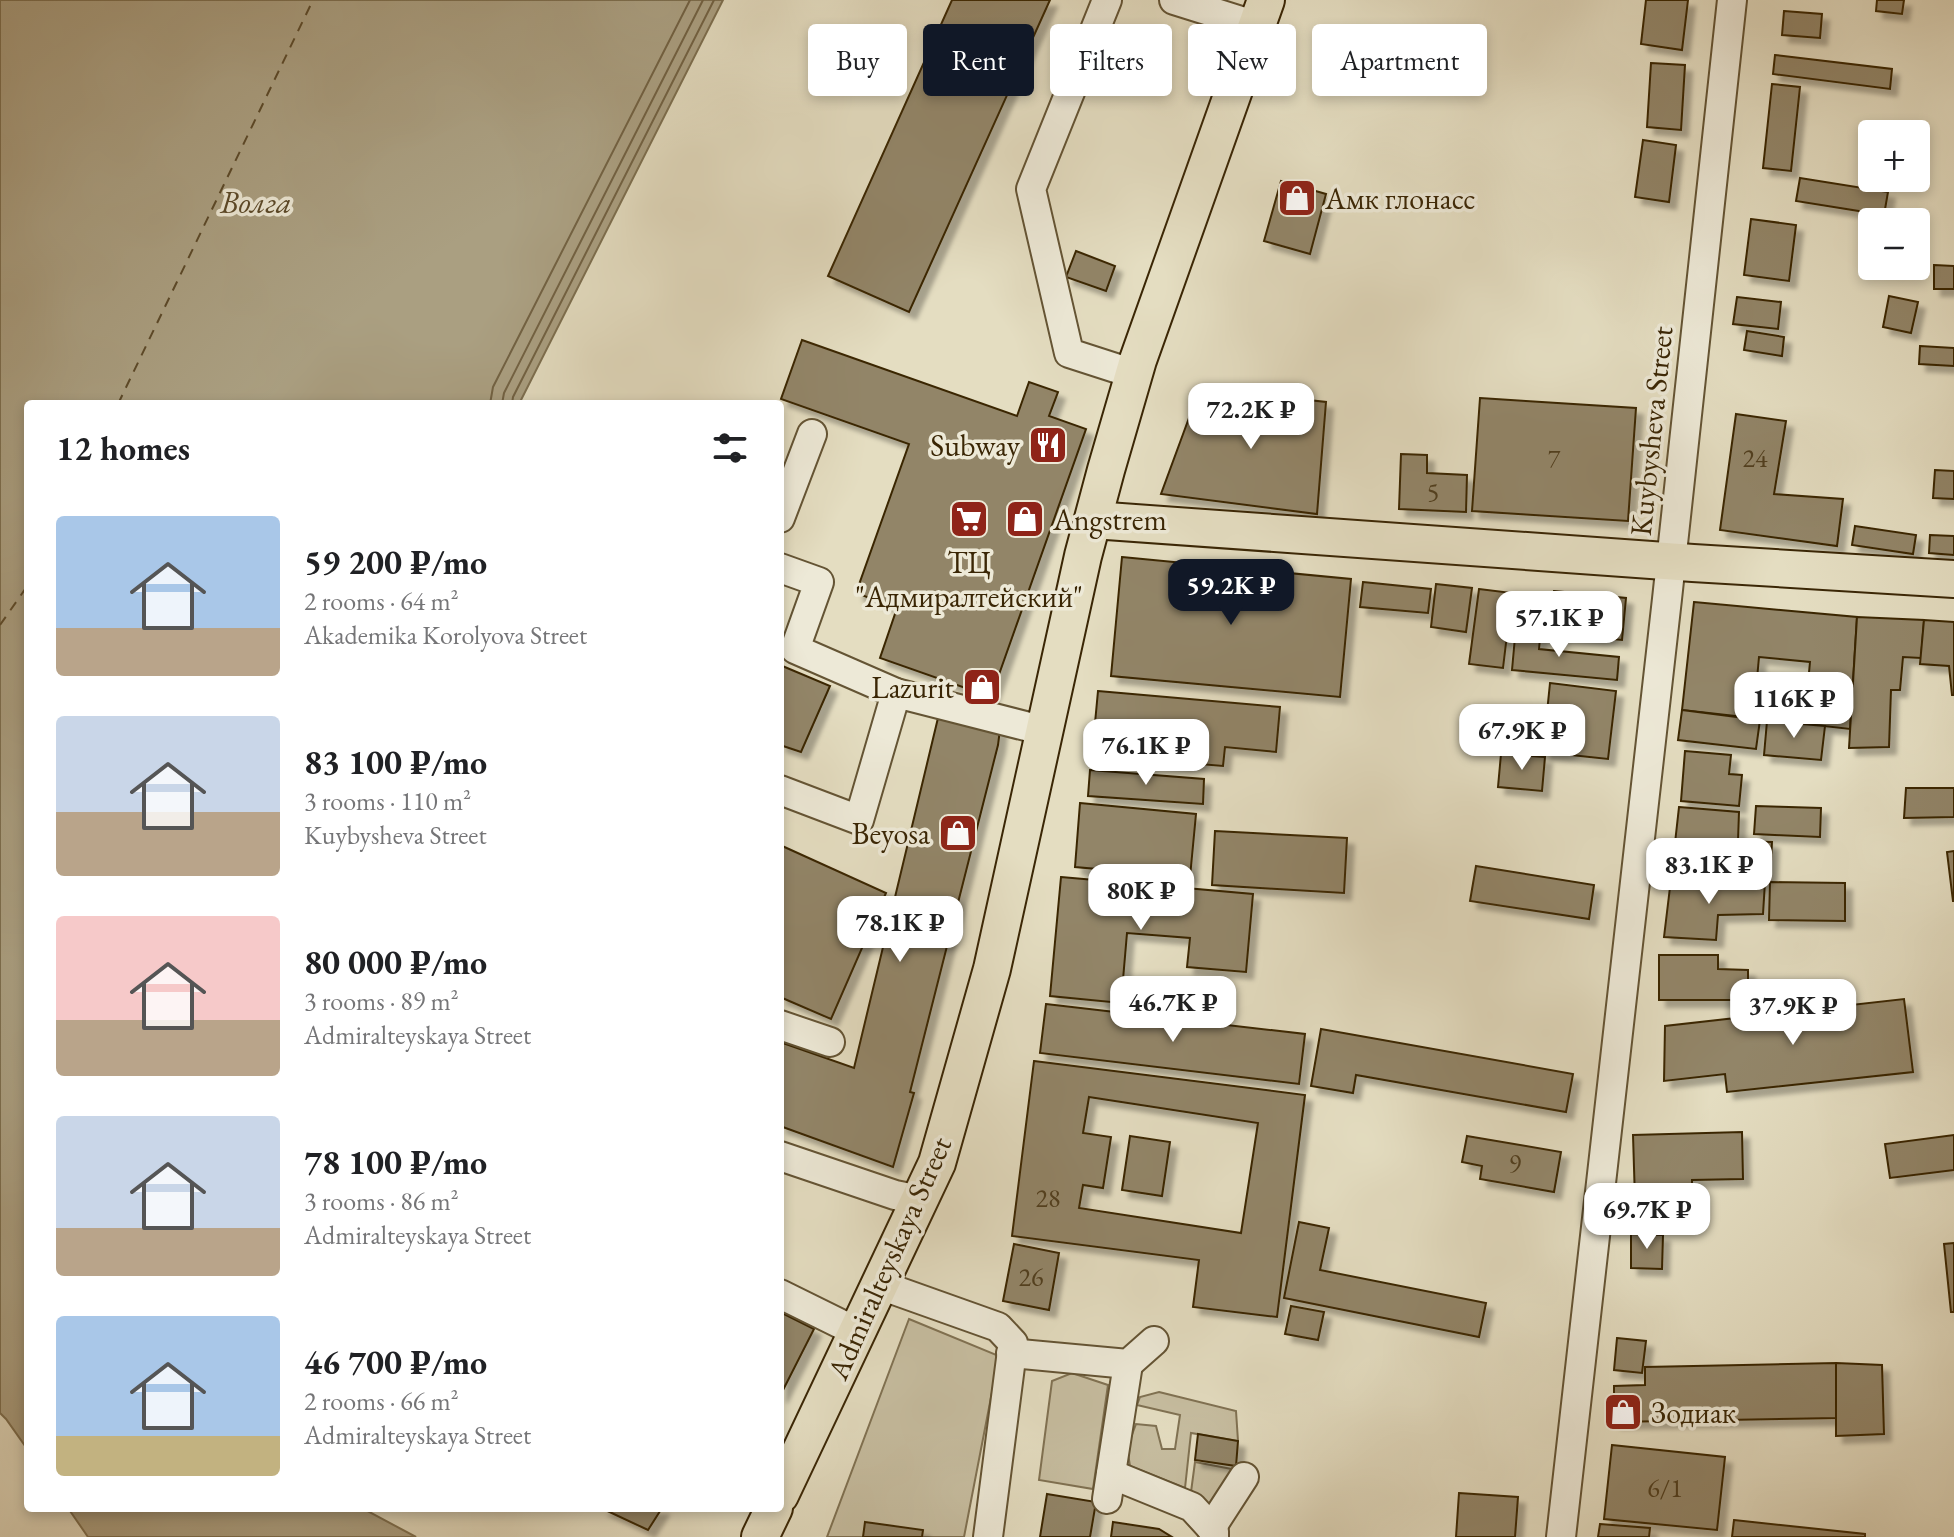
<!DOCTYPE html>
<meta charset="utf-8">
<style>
:root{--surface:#fff;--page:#f2f2f2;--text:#202124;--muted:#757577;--accent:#111827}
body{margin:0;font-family:"EB Garamond",serif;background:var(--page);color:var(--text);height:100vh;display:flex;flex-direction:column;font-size:30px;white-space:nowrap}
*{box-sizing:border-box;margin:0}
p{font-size:26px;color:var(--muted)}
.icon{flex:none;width:44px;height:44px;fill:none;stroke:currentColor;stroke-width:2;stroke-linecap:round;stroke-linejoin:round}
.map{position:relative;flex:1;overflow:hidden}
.details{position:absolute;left:24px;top:400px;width:760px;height:1112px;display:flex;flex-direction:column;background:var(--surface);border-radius:8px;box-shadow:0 4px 12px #0003}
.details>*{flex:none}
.hud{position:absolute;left:808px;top:24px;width:760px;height:72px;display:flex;gap:16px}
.buttons{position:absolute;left:1858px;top:120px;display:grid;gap:16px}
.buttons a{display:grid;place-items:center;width:72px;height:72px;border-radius:8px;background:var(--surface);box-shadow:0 4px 12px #0003;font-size:40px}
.price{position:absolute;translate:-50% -68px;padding:0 18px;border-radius:16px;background:#fff;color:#222;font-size:26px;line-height:52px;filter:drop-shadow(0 2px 4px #0008)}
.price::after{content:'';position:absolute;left:50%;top:48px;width:24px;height:18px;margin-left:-12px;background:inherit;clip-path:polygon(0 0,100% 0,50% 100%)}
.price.selected{background:var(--accent);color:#fff}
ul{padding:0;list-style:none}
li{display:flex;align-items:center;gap:24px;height:200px;padding:0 32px}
li span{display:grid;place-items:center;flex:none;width:224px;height:160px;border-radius:8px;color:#555}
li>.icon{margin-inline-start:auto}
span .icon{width:96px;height:96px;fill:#fffc;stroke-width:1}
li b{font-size:34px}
h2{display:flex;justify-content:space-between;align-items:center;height:96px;padding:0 32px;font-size:34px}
.tag{padding:0 28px;border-radius:8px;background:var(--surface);box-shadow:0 4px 12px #0003;font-size:28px;line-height:72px}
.tag.selected{background:var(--accent);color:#fff}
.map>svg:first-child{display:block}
.green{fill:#c7bea1;stroke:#807253;stroke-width:2}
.water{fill:#aa9f81;stroke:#7d6f4f;stroke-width:2}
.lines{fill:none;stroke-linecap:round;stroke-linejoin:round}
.shore{stroke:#726243;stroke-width:2}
.ferry{stroke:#5c4a2a;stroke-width:2;stroke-dasharray:10 8;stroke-linecap:butt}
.building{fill:#928567;stroke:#3a2605;stroke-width:2;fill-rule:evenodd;filter:url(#shadow)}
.minor-casing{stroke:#645434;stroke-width:32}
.major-casing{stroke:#3a2605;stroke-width:40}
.minor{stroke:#ede9d7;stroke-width:28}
.major{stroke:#e4ddc1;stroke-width:36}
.labels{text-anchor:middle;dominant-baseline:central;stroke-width:7;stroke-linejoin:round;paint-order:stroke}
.number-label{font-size:26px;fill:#503e1e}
.poi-label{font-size:30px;fill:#3a2605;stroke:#ede9d7;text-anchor:start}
.street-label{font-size:30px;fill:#3a2605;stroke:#ede9d7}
.water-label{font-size:32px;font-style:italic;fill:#5c4a2a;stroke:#ede9d7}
</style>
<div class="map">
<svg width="1954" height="1537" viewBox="0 0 1954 1537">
<defs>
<filter id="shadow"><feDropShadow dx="7" dy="7" stdDeviation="2" flood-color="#0004"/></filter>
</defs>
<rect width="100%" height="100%" fill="#e4ddc1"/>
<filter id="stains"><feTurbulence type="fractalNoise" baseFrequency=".0025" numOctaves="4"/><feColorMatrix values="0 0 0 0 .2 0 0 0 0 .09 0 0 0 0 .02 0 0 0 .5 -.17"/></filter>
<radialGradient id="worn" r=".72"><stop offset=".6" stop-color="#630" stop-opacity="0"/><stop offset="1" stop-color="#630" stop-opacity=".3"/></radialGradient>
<!-- green -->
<g class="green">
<path d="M909,1319L999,1356L964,1537H827Z"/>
<path d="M1072,1373L1108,1385L1093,1489L1039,1480L1052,1381Z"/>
<path d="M1159,1392L1236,1411L1238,1441L1191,1433L1185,1488L1130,1466L1127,1448L1136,1424L1156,1426L1162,1449H1175L1180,1415L1137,1405L1140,1397Z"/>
<path d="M1195,1462L1237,1470L1220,1502L1204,1505L1191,1492Z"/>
</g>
<!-- water -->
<g class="water">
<path d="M0,0H723L519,404H28V1450L6,1419L0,1413Z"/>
<path d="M68,1508H362L416,1537H88Z"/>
</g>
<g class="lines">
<!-- shore -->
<g class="shore">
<path d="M490,404L493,387L690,0"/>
<path d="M502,404L504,393L703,0"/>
<path d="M512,404L513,397L714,0"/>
</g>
<!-- ferry -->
<g class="ferry">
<path d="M118,404L313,0"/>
<path d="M0,625L28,585"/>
</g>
</g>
<!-- building -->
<g class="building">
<path d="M952,0H1050L909,312L828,276Z"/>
<path d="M1646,0H1688L1682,50L1641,44Z"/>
<path d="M1877,0H1904L1902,14L1876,11Z"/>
<path d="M1784,11L1822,14L1820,38L1782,35Z"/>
<path d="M1775,55L1892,69L1890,89L1773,74Z"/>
<path d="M1651,63L1685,65L1681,130L1647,127Z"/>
<path d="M1772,84L1800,87L1791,171L1763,168Z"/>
<path d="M1643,140L1676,145L1669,202L1635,197Z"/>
<path d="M1800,178L1888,192L1884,215L1796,201Z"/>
<path d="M1281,181L1326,194L1310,254L1264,241Z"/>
<path d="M1751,219L1796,225L1789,281L1744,275Z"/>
<path d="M1076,251L1115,266L1106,291L1066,277Z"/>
<path d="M1934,265L1954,266V289H1934Z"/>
<path d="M1889,296L1918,302L1911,333L1883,327Z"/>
<path d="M1737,297L1781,302L1778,329L1733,324Z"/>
<path d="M1747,331L1784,337L1782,356L1744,350Z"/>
<path d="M802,340L1017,416L1029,382L1058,392L1049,416L1086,429L991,697L880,658L897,608L856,593L909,444L781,399Z"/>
<path d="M1920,346L1954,348V366L1919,364Z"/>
<path d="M1200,388L1326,402L1317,514L1161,494Z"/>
<path d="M1480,398L1636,408L1628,521L1472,511Z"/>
<path d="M1736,414L1786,421L1774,494L1843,499L1837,546L1720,530Z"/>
<path d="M1401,454L1427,455V473L1467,475L1466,512L1399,509Z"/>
<path d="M1935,470L1954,471V499L1933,498Z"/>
<path d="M1855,526L1916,535L1913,554L1852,545Z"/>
<path d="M1930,535L1954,536V555L1929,553Z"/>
<path d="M1122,557L1351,579L1340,697L1111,676Z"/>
<path d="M1363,582L1431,589L1428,613L1360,607Z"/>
<path d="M1436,584L1472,588L1466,632L1431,627Z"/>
<path d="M1479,589L1512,593L1503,668L1469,664Z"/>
<path d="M1554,591L1626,598L1622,640L1550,633Z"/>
<path d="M1694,602L1857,617L1850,729L1682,710ZM1759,657L1810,662L1808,683L1757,679Z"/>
<path d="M1857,617L1924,620L1921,658L1903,657L1900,690H1891L1889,747L1849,748Z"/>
<path d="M1924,620L1954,622V695H1952L1949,666L1920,664Z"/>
<path d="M1516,626L1541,628L1539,649L1619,657L1617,680L1512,670Z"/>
<path d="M780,665L830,686L801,752L780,745Z"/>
<path d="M1550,683L1616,691L1608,759L1543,752Z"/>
<path d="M1098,691L1280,707L1276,752L1225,747L1223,766L1092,755Z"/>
<path d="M1682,710L1760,720L1756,749L1678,740Z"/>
<path d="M938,718L1000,729L998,745L910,1092L914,1093L893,1167L780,1126V1042L854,1068Z"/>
<path d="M1767,721L1825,726L1821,760L1764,755Z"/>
<path d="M1685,751L1731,755L1729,774L1742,775L1739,806L1681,801Z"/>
<path d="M1501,754L1545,757L1542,791L1498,787Z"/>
<path d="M1090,770L1204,779L1203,804L1088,796Z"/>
<path d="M1906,788H1954V817L1904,818Z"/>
<path d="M1080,803L1196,814L1190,877L1075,867Z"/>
<path d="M1756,806L1821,808L1820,837L1754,834Z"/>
<path d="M1679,807L1739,812L1738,841L1772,842L1770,882L1671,879Z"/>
<path d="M1215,831L1347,838L1344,893L1212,885Z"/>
<path d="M780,845L886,893L831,1019L780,997Z"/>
<path d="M1954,851V901H1953L1947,852Z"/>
<path d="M1476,866L1594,885L1589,919L1470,901Z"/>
<path d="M1061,877L1253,894L1246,972L1187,967L1190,938L1127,933L1121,1003L1050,996Z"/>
<path d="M1671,879L1765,882L1763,914L1718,915L1716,940L1664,937Z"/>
<path d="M1770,882L1845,883V921L1769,920Z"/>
<path d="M1659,955H1718V969L1748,970V1000H1659Z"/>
<path d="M1904,999L1913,1072L1727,1092L1725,1074L1664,1081L1665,1026Z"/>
<path d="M1046,1004L1305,1034L1299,1084L1040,1053Z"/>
<path d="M1321,1029L1573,1074L1566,1112L1356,1075L1353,1093L1311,1086Z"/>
<path d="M1034,1061L1305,1095L1277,1317L1193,1307L1199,1260L1012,1236ZM1089,1097L1258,1123L1241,1233L1079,1208L1083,1185L1103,1188L1111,1137L1083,1133Z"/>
<path d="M1742,1132L1743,1179L1692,1180V1199L1635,1200L1633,1135Z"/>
<path d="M1954,1135V1170L1890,1178L1885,1144Z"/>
<path d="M1130,1136L1170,1142L1162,1196L1122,1190Z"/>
<path d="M1467,1136L1561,1152L1554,1192L1480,1179L1482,1166L1462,1162Z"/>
<path d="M1299,1222L1329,1228L1320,1270L1486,1303L1479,1337L1284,1298Z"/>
<path d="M1631,1234L1663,1235L1662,1269L1631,1268Z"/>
<path d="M1954,1243V1312H1951L1944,1244Z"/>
<path d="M1014,1244L1059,1253L1049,1310L1003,1301Z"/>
<path d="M1291,1306L1324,1312L1318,1340L1285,1334Z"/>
<path d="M780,1312L814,1329L780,1396Z"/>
<path d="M1617,1338L1646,1341L1642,1373L1614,1370Z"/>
<path d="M1836,1363L1837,1418L1614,1422V1386L1645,1385V1367Z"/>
<path d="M1836,1363L1882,1365L1884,1434L1836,1436Z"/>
<path d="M1198,1434L1238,1441L1236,1466L1195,1460Z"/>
<path d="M1612,1445L1725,1457L1717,1530L1604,1519Z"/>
<path d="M1459,1493L1518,1497L1515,1537H1456Z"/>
<path d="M1047,1494L1096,1502L1090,1537H1040Z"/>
<path d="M601,1508H662L648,1530Z"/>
<path d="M1734,1520L1865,1534V1537H1732Z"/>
<path d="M865,1522L923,1530L922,1537H863Z"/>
<path d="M1113,1522L1159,1529L1172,1537H1111Z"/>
<path d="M1600,1524L1650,1528L1649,1537H1598Z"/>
</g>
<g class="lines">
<defs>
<g id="minor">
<path d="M1107,0L1031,189L1069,353L1134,374"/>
<path d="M1174,0L1257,26"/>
<path d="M780,518L812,434"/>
<path d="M780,568L819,582L795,649L896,693"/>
<path d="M780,790L859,820L896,693L1045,731"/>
<path d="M780,1025L830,1042"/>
<path d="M780,1156L895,1195L920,1200"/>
<path d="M880,1285L998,1327L1013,1343L988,1537"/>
<path d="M780,1294L857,1332"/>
<path d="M1011,1353L1128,1364L1154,1341"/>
<path d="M1111,1474L1192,1507L1214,1531V1537"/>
<path d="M1107,1499L1128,1364"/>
<path d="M1211,1528L1244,1477"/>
<path d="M1561,1537L1667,599L1732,0"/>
</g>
<g id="major">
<path d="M1093,520L1693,563L1954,579"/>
<path d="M780,1495L937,1163L992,969L1083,556L1106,470L1138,360L1266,0"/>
<path d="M760,1537L774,1508"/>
</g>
</defs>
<!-- minor casing -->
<use href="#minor" class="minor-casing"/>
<!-- major casing -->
<use href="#major" class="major-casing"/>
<!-- minor -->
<use href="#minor" class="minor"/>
<!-- major -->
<use href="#major" class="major"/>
</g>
<!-- icons -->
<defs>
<symbol id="shop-square" viewBox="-11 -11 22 22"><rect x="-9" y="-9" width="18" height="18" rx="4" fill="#8f2418" stroke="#ede9d7"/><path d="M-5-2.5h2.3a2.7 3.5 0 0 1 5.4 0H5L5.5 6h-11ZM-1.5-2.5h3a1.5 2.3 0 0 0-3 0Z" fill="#fff"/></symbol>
<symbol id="restaurant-square" viewBox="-11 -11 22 22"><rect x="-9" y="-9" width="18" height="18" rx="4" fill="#8f2418" stroke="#ede9d7"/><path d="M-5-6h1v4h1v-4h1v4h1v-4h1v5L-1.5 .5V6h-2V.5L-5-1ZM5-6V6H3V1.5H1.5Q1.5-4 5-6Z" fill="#fff"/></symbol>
<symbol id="supermarket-square" viewBox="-11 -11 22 22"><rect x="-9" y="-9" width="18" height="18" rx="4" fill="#8f2418" stroke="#ede9d7"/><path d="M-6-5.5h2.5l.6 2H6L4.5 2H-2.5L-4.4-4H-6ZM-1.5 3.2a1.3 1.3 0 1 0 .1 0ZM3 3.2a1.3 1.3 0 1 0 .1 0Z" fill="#fff"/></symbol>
</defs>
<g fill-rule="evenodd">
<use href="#shop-square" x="1275" y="176" width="44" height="44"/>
<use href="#restaurant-square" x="1026" y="423" width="44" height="44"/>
<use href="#supermarket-square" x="947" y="497" width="44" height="44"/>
<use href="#shop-square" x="1003" y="497" width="44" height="44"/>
<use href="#shop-square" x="960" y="665" width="44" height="44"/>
<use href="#shop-square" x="936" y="811" width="44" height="44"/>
<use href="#shop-square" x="1601" y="1390" width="44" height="44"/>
</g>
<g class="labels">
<!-- number labels -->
<g class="number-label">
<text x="1755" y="458">24</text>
<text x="1554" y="459">7</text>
<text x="1433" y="492">5</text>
<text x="1515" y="1164">9</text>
<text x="1048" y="1198">28</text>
<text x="1031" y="1277">26</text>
<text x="1665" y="1488">6/1</text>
</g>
<!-- poi labels -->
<g class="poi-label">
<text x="1325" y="198">Амк глонасс</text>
<text x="1020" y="445" text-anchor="end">Subway</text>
<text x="1053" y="519">Angstrem</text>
<text x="969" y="562" text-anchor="middle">ТЦ<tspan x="969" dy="34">"Адмиралтейский"</tspan></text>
<text x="954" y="687" text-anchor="end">Lazurit</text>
<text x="930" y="833" text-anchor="end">Beyosa</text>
<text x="1651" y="1412">Зодиак</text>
</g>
<!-- street labels -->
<g class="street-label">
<text transform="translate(1651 431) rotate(-84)">Kuybysheva Street</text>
<text transform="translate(889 1258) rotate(-66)">Admiralteyskaya Street</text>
</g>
<!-- water labels -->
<g class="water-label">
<text x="256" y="202">Волга</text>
</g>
</g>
<rect width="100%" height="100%" filter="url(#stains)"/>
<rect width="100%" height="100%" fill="url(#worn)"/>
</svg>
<div class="buttons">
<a>+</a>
<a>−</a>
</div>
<b class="price" style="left:1251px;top:451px">72.2K ₽</b>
<b class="price selected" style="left:1231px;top:627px">59.2K ₽</b>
<b class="price" style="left:1559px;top:659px">57.1K ₽</b>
<b class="price" style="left:1794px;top:740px">116K ₽</b>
<b class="price" style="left:1522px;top:772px">67.9K ₽</b>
<b class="price" style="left:1146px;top:787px">76.1K ₽</b>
<b class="price" style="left:1709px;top:906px">83.1K ₽</b>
<b class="price" style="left:1141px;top:932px">80K ₽</b>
<b class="price" style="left:900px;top:964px">78.1K ₽</b>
<b class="price" style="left:1173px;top:1044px">46.7K ₽</b>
<b class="price" style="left:1793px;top:1047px">37.9K ₽</b>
<b class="price" style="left:1647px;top:1251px">69.7K ₽</b>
<div class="hud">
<a class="tag">Buy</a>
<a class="tag selected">Rent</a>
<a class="tag">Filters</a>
<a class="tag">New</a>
<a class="tag">Apartment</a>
</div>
<section class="details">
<h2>12 homes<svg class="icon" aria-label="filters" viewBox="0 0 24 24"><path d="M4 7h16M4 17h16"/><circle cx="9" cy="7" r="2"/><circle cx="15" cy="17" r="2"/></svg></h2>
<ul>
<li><span style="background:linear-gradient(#a9c7e8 70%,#b9a48a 0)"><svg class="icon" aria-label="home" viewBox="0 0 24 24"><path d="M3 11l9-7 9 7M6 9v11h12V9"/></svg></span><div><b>59 200 ₽/mo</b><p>2 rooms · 64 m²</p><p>Akademika Korolyova Street</p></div></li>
<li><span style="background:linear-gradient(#c9d6e8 60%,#b9a48a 0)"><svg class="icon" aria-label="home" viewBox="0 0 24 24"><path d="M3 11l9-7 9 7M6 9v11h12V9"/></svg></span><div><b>83 100 ₽/mo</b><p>3 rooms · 110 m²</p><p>Kuybysheva Street</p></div></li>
<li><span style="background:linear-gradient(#f6c9c9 65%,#b9a48a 0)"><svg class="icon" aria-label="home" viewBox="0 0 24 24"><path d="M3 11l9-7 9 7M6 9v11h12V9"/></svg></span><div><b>80 000 ₽/mo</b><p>3 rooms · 89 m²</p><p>Admiralteyskaya Street</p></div></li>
<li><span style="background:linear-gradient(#c9d6e8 70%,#b9a48a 0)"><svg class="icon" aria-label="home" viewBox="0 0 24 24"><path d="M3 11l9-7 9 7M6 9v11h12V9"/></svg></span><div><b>78 100 ₽/mo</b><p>3 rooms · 86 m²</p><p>Admiralteyskaya Street</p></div></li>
<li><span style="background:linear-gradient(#a9c7e8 75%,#c2b280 0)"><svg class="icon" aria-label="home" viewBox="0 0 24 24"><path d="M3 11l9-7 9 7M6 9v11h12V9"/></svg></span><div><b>46 700 ₽/mo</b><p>2 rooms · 66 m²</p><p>Admiralteyskaya Street</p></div></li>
</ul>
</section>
</div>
